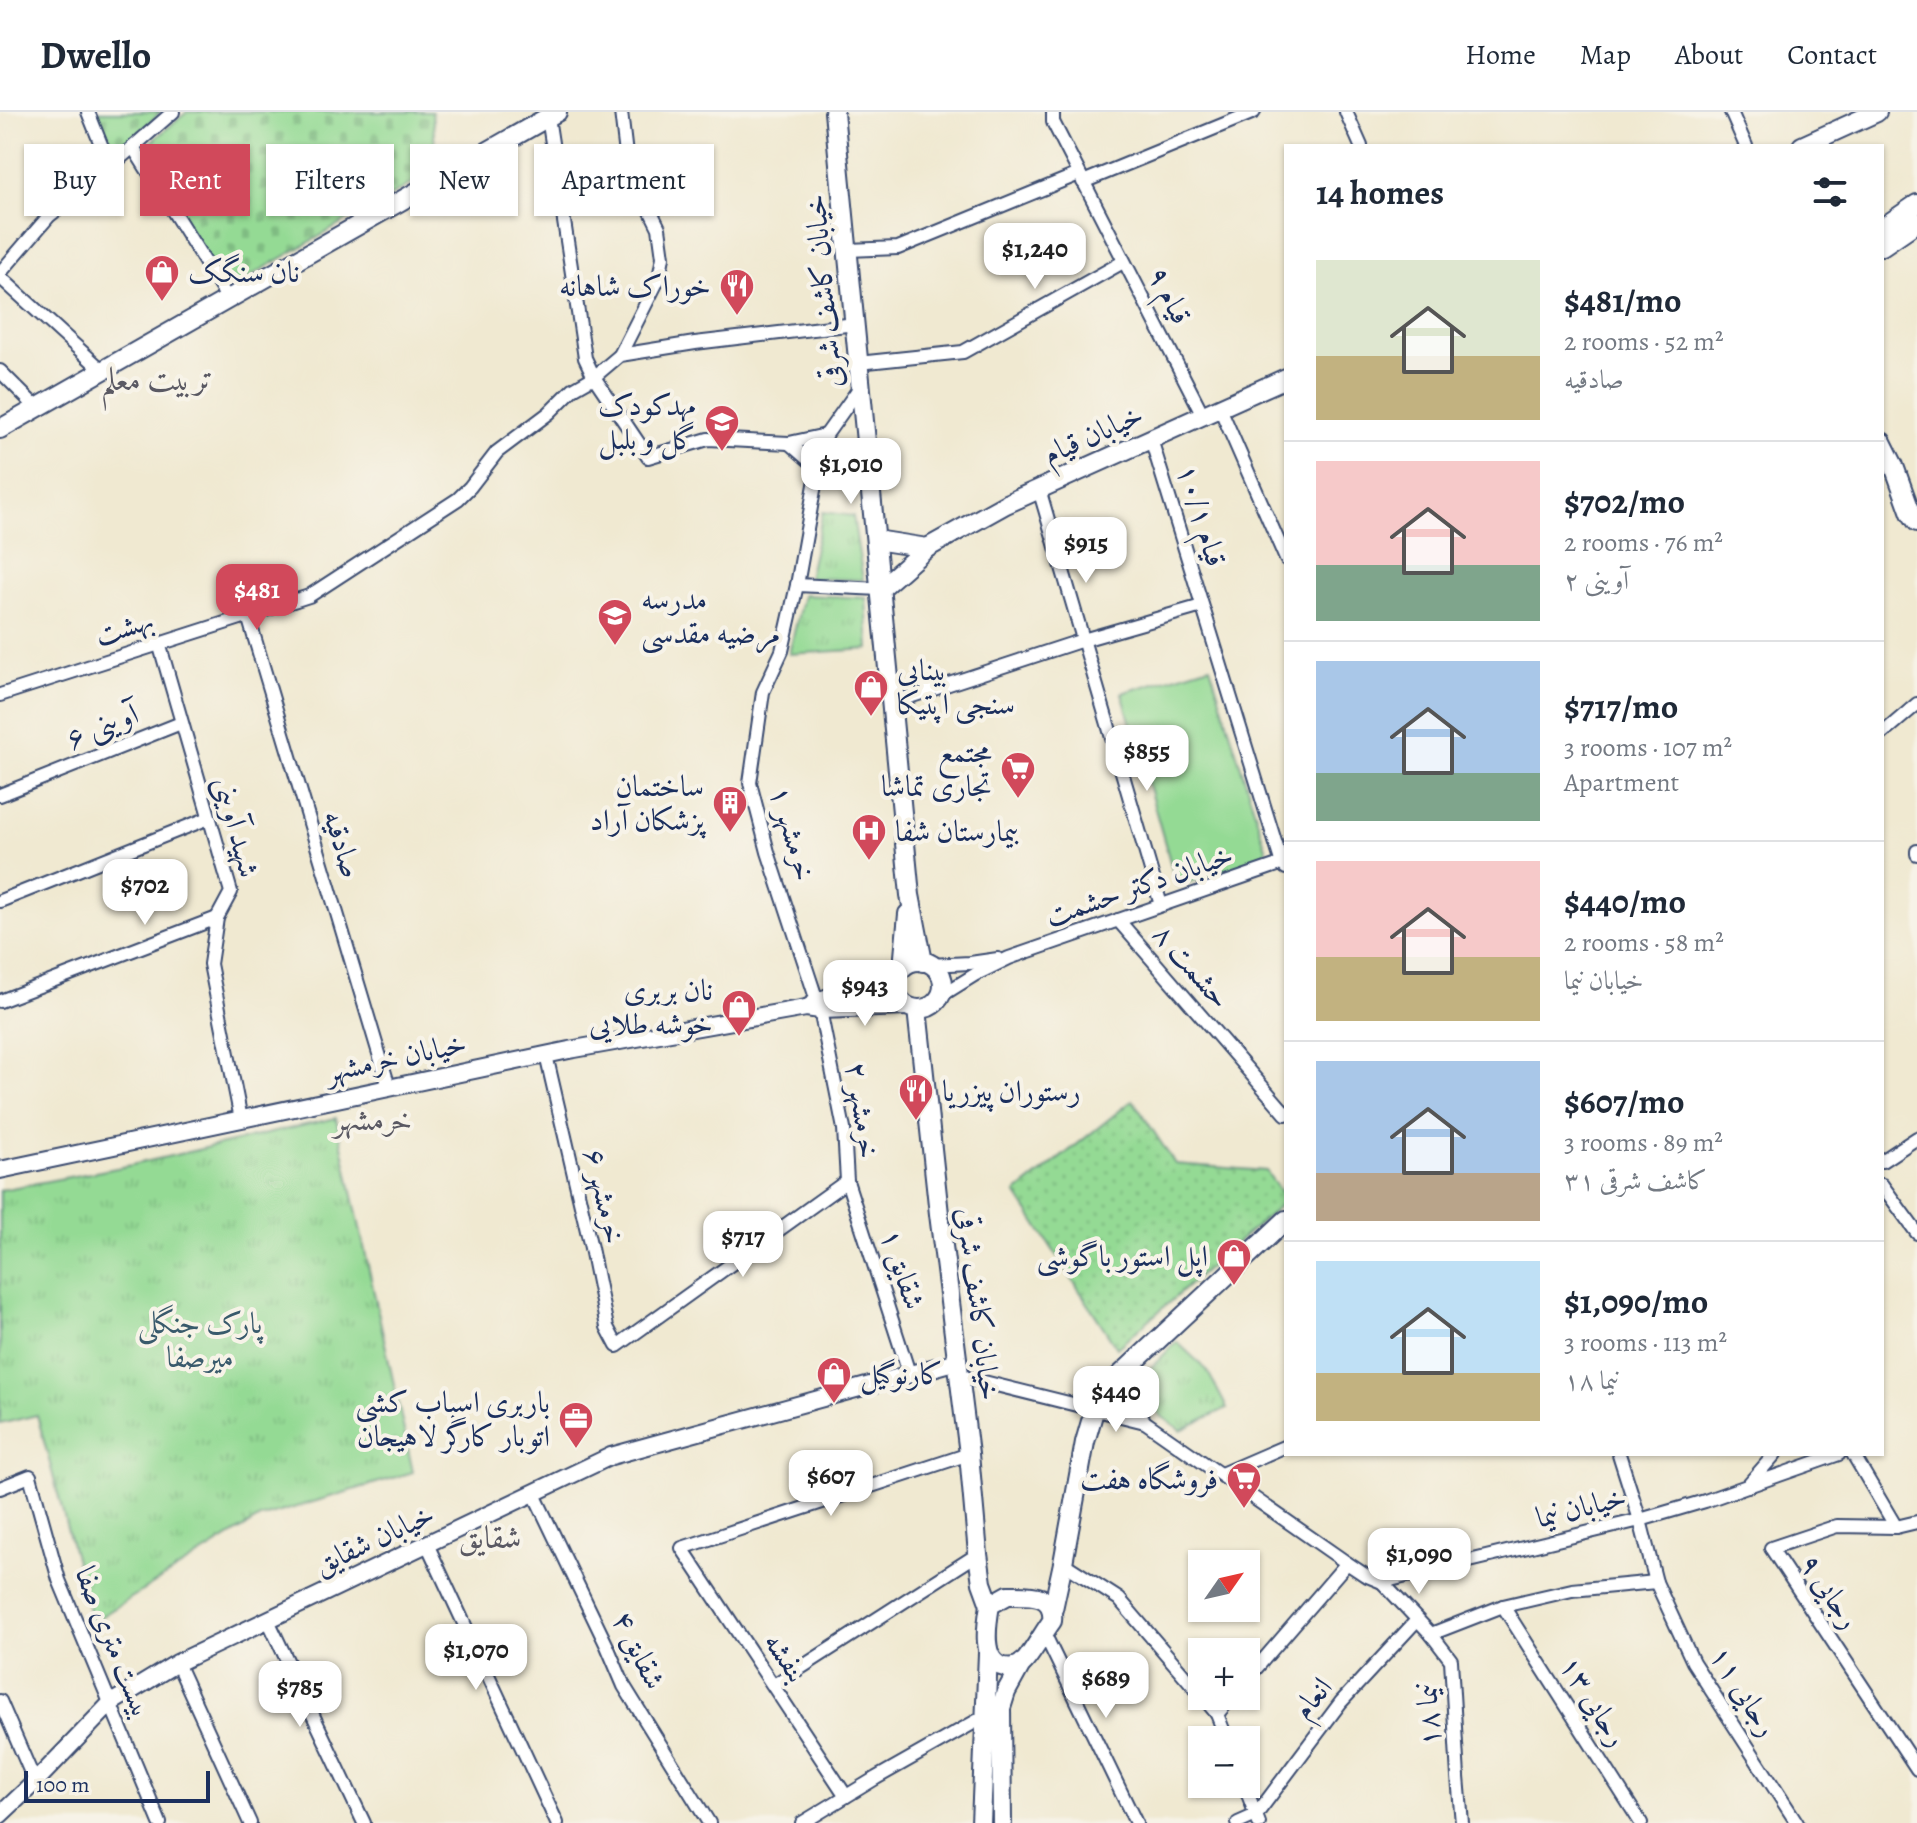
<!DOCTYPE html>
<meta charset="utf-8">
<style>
:root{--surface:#fff;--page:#f6f6f7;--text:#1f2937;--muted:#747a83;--line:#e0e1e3;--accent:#d1495b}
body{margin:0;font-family:Alegreya,Amiri,serif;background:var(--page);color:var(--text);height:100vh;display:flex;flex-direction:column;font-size:30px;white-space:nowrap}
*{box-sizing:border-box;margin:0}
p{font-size:26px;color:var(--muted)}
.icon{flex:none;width:44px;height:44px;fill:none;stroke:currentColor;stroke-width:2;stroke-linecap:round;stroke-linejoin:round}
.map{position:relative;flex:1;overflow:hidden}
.details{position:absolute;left:1284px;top:32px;width:600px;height:1312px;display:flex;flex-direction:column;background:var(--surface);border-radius:0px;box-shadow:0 2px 6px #0004}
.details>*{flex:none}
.guide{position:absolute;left:24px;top:32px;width:760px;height:72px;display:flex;gap:16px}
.needle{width:52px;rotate:56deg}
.fabs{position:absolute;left:1188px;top:1438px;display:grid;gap:16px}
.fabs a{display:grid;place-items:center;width:72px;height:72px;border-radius:0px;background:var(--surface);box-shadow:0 2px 6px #0004;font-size:40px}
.scale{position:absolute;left:24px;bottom:20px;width:186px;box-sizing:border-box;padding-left:8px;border:4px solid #1b2f5e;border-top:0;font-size:22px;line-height:28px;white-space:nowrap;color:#1b2f5e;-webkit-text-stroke:6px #f7f3e8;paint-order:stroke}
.price{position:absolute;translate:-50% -68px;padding:0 18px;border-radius:16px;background:#fff;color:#222;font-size:26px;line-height:52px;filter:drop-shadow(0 2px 4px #0008)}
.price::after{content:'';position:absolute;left:50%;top:48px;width:24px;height:18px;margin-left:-12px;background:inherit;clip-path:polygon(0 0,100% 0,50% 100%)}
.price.active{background:var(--accent);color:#fff}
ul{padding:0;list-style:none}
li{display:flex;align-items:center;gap:24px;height:200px;padding:0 32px}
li+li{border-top:2px solid var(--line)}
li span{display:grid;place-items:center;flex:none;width:224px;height:160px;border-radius:0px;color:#555}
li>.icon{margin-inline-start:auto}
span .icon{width:96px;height:96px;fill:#fffc;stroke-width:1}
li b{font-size:34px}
h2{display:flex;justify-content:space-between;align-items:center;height:96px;padding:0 32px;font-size:34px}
.pill{padding:0 28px;border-radius:0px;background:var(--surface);box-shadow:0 2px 6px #0004;font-size:28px;line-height:72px}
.pill.active{background:var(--accent);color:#fff}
header{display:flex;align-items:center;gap:48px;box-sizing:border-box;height:112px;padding:0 40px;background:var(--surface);border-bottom:2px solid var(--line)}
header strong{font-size:38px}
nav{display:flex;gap:44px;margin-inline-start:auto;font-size:28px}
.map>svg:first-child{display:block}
.grass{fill:url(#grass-dots);stroke:#588479;stroke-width:2}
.cemetery{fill:url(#cemetery-stones);stroke:#588479;stroke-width:2}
.park{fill:url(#park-tufts);stroke:#588479;stroke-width:2}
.pitch{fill:#94da94;stroke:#588479;stroke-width:2}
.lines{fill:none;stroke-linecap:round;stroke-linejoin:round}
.minor-casing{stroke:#3b4b6f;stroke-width:16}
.tertiary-casing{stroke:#3b4b6f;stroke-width:20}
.secondary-casing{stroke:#3b4b6f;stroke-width:22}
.minor{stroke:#fff;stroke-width:12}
.tertiary{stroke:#fff;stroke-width:16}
.secondary{stroke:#fff;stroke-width:18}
.labels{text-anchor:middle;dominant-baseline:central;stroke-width:8;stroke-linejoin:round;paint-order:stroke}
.poi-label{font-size:30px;fill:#1b2f5e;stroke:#f7f3e8;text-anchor:end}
.street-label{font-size:30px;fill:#1b2f5e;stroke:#f7f3e8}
.park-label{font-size:30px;fill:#395a6c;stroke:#f7f3e8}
.neighbourhood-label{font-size:32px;fill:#5a5963;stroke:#f7f3e8}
</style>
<header>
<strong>Dwello</strong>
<nav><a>Home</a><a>Map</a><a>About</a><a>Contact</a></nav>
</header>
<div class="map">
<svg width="1917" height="1711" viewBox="0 0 1917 1711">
<defs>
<pattern id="grass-dots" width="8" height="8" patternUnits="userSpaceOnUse" patternTransform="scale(2)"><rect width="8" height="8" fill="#94da94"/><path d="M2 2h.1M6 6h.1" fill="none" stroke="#7fbb82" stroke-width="1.8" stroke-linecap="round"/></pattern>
<pattern id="cemetery-stones" width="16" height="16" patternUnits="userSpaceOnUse" patternTransform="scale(2)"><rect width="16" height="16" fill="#94da94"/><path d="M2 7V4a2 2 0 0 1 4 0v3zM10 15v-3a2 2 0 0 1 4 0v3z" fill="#7fbb82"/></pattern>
<pattern id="park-tufts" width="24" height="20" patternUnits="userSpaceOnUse" patternTransform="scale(2)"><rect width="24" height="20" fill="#94da94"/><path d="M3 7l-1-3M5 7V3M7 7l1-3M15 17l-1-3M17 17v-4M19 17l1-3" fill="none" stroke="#7fbb82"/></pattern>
</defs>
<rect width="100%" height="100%" fill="#f7f3e8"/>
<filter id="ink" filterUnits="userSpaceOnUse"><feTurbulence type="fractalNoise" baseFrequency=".0125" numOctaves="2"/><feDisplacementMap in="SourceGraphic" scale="16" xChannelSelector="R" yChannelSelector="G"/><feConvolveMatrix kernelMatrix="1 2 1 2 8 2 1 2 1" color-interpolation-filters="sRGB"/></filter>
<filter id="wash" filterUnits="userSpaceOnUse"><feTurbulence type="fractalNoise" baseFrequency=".006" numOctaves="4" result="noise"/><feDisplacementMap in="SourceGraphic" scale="32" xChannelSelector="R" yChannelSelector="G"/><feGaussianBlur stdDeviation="1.8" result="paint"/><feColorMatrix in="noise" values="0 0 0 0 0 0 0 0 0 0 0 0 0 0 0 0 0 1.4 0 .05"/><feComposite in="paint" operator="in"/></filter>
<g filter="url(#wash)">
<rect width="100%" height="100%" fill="#f0e9d1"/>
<!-- grass -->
<path class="grass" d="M1133,988L1175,1052L1266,1059L1286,1088L1117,1236L1016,1081Z"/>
<!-- cemetery -->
<g class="cemetery">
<path d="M97,0H161L114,44Z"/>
<path d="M187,0H432L437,57L226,178L140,39Z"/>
</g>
<!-- park -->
<g class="park">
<path d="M823,400L853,404L863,468L808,466Z"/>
<path d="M803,483L866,486L869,537L789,542Z"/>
<path d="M336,1006L413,1360L260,1406L92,1510L37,1303L0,1312V1078L127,1054Z"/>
<path d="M1177,1230L1207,1258L1227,1296L1181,1318C1158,1301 1140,1296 1143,1263Z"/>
</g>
<!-- pitch -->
<path class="pitch" d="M1210,554L1269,746L1177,774L1122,581Z"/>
</g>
<g filter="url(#ink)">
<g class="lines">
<defs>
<g id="minor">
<path d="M88,0L110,55"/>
<path d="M1053,0V10L1203,303"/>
<path d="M1346,0L1361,34"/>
<path d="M1731,0L1746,34"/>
<path d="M548,5L585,246L594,265L648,345L708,327L789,331L826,323"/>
<path d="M133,35L228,187"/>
<path d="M1083,70L1254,0"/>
<path d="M848,138L898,136L1079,62"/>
<path d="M0,161L49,104L110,55L173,0"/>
<path d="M0,165L103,259"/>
<path d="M620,243L659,166L663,145L659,116L627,51L621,0"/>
<path d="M858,251L963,240L1123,150"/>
<path d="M0,259L37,296"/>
<path d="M860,275L826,323L818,356L797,473L782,539L763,580L750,671L768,740L820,898L844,1017L847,1069L909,1261"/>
<path d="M1220,296L1286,447"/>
<path d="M1151,327L1282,752L1286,756"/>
<path d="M789,331L818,356"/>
<path d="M1039,377L1161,793"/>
<path d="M797,473L880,477"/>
<path d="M248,504L389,975"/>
<path d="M159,531L231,780L217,806L210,852L241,1007"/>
<path d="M0,583L309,484L458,387L470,375L497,340L549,301L573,277L594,265L620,243L695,231L855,212"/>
<path d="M891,591L1083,528L1202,494"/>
<path d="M1882,622L1917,592"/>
<path d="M0,683L181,611"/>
<path d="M1917,739V742"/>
<path d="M0,789L209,706"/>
<path d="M1118,808L1286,1002"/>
<path d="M930,853L970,851L998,847"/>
<path d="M939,885L976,862L1009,846L1286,750"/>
<path d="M0,889L217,806"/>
<path d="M546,943L591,1136L607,1215L617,1234L847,1069"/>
<path d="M1882,1049L1917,1026"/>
<path d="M1882,1073L1917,1121"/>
<path d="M960,1264L1145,1310"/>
<path d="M1115,1268L1145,1310L1347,1451L1365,1463L1382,1470L1640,1408L1705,1389L1747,1374L1775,1342"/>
<path d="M1619,1342L1640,1408L1656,1470L1693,1550L1797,1711"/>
<path d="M1853,1342L1896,1415"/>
<path d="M1221,1362L1286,1334"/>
<path d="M1748,1374L1839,1342"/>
<path d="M0,1376L30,1364L59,1468L160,1711"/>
<path d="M534,1382L607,1534L624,1574L709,1711"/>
<path d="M1917,1410L1896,1415L1837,1414L1771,1436L1917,1657"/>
<path d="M427,1432L557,1711"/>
<path d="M1063,1451L1119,1487L1202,1584"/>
<path d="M1382,1470L1431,1522L1451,1548L1458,1665L1462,1711"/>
<path d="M1503,1494L1641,1711"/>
<path d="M268,1508L364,1711"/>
<path d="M1044,1521L1136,1711"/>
<path d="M1431,1522L1503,1494L1572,1478L1656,1470"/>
<path d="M177,1551L250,1711"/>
<path d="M1246,1568L1347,1451"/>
<path d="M774,1573L978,1442"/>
<path d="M1202,1584L1217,1602L1227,1628"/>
<path d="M0,1589L35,1670"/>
<path d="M1217,1602L1233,1584"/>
<path d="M1244,1672L1259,1711"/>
<path d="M846,1684L682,1436L969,1342"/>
<path d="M802,1711L876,1666L989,1602"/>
<path d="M1238,1711L1256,1703L1341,1590L1417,1508"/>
</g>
<g id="tertiary">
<path d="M807,896L818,889L901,857"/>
<path d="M0,1058L569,938L806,896L820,898L908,895"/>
<path d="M0,1703L35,1670L111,1591L177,1551L611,1344L958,1249"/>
</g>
<g id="secondary">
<path d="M834,0L910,783L923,850"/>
<path d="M1802,34L1877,0"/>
<path d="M1882,116L1917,92"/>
<path d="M1882,134L1917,110"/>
<path d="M0,317L557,0"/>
<path d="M1882,330L1894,354L1911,401L1917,410"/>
<path d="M876,428L927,436"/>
<path d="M880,477L927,436L1006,392L1286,266"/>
<circle cx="919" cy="873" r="24"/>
<path d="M903,855L908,802"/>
<path d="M917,897L939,1102L969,1342L978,1442L982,1471L990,1493"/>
<path d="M1008,1483C1028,1483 1055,1480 1052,1509C1045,1518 1030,1545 1023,1551C1018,1555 1010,1556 1004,1555C980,1550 987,1511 990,1493Z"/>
<path d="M1053,1497L1063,1451L1085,1330L1094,1299L1115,1268L1286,1108"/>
<path d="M981,1711L988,1541"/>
<path d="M1002,1711L1001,1596L1006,1580L1022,1551"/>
</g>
</defs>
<!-- minor casing -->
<use href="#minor" class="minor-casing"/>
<!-- tertiary casing -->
<use href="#tertiary" class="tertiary-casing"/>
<!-- secondary casing -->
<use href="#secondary" class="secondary-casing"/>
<!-- minor -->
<use href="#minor" class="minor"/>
<!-- tertiary -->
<use href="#tertiary" class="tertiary"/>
<!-- secondary -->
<use href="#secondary" class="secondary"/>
</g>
</g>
<!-- icons -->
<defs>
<symbol id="shop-pin" viewBox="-11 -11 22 30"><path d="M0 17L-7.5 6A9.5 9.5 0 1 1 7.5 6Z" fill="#d1495b" stroke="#f7f3e8"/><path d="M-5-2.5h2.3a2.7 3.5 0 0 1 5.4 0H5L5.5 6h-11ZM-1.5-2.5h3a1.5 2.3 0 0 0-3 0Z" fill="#fff"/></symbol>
<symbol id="restaurant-pin" viewBox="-11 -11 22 30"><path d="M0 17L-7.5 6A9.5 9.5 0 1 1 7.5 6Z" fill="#d1495b" stroke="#f7f3e8"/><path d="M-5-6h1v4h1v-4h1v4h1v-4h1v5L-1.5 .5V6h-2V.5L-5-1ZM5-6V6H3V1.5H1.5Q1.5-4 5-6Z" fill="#fff"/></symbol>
<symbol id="school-pin" viewBox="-11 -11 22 30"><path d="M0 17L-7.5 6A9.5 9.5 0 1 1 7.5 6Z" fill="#d1495b" stroke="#f7f3e8"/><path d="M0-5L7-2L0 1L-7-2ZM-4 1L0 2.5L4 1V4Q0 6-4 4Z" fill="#fff"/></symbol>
<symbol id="supermarket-pin" viewBox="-11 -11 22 30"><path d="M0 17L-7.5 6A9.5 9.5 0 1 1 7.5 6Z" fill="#d1495b" stroke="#f7f3e8"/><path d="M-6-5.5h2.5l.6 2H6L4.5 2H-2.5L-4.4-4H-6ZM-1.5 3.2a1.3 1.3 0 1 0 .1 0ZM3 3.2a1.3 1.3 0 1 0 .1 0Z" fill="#fff"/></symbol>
<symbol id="building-pin" viewBox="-11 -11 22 30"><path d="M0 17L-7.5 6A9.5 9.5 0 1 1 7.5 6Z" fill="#d1495b" stroke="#f7f3e8"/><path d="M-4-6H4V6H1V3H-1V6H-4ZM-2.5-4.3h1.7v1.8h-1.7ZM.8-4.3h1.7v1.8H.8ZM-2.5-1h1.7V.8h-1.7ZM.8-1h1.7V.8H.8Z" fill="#fff"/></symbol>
<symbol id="hospital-pin" viewBox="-11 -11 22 30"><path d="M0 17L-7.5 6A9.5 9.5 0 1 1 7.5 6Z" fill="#d1495b" stroke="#f7f3e8"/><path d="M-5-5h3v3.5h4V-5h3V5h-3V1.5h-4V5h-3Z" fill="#fff"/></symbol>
<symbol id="office-pin" viewBox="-11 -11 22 30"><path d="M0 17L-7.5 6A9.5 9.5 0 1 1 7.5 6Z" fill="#d1495b" stroke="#f7f3e8"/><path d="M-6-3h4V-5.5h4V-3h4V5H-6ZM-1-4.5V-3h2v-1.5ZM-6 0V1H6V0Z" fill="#fff"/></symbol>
</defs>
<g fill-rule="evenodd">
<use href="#shop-pin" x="142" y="140" width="40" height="54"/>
<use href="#restaurant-pin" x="717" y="154" width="40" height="54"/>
<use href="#school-pin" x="702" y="290" width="40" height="54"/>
<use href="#school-pin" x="595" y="484" width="40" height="54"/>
<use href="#shop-pin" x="851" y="555" width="40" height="54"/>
<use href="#supermarket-pin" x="998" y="637" width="40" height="54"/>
<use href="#building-pin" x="710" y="671" width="40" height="54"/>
<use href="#hospital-pin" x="849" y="699" width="40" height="54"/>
<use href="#shop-pin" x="719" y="875" width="40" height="54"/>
<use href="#restaurant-pin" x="896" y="959" width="40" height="54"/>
<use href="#shop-pin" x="1214" y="1124" width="40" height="54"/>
<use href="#shop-pin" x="814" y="1242" width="40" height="54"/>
<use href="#office-pin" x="556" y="1287" width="40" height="54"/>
<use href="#supermarket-pin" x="1224" y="1347" width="40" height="54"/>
</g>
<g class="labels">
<!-- poi labels -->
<g class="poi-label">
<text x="188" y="160" text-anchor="start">نان سنگک</text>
<text x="711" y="174">خوراک شاهانه</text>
<text x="696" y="293">مهدکودک<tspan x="696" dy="34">گل و بلبل</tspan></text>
<text x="641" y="487" text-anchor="start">مدرسه<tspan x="641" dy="34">مرضیه مقدسی</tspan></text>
<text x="897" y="558" text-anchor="start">بینایی<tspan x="897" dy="34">سنجی اپتیکا</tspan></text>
<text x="992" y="640">مجتمع<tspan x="992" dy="34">تجاری تماشا</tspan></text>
<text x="704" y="674">ساختمان<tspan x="704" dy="34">پزشکان آراد</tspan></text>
<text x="895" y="719" text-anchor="start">بیمارستان شفا</text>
<text x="713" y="878">نان بربری<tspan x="713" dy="34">خوشه طلایی</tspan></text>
<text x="942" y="979" text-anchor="start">رستوران پیزریا</text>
<text x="1208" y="1144">اپل استور باگوشی</text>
<text x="860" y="1262" text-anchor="start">کارنوگیل</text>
<text x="550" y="1290">باربری اسباب کشی<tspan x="550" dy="34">اتوبار کارگر لاهیجان</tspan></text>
<text x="1218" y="1367">فروشگاه هفت</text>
</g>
<!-- street labels -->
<g class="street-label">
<text transform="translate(823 179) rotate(-95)">خیابان کاشف شرقی</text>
<text transform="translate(1170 183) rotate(63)">قیام ۹</text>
<text transform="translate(1093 322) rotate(-24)">خیابان قیام</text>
<text transform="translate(1202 403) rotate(73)">قیام ۱۰/۱</text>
<text transform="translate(124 515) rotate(-18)">بهشت</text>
<text transform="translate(102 614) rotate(-22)">آوینی ۶</text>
<text transform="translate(237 715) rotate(75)">شهید آوینی</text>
<text transform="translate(793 721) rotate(74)">خرمشهر ۱</text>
<text transform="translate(343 732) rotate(73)">صادقیه</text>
<text transform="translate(1139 773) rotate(-19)">خیابان دکتر حشمت</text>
<text transform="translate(1192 854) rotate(49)">حشمت ۸</text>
<text transform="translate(396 945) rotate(-12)">خیابان خرمشهر</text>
<text transform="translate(863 998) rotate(82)">خرمشهر ۲</text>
<text transform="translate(605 1084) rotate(77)">خرمشهر ۶</text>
<text transform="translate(903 1157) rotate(72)">شقایق ۱</text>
<text transform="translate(979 1192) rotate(83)">خیابان کاشف شرقی</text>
<text transform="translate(1581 1395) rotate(-14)">خیابان نیما</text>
<text transform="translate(374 1427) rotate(-25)">خیابان شقایق</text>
<text transform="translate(1830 1479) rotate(56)">رجایی ۹</text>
<text transform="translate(114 1530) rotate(68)">بیست متری صفا</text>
<text transform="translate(639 1538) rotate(64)">شقایق ۴</text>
<text transform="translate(786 1545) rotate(56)">بنفشه</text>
<text transform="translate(1744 1579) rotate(58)">رجایی ۱۱</text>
<text transform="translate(1312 1586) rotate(-51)">انعام</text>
<text transform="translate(1594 1589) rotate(58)">رجایی ۱۳</text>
<text transform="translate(1428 1603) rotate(-93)">نیما ۱۸</text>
</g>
<!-- park labels -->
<g class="park-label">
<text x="200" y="1211">پارک جنگلی<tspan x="200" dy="34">میرصفا</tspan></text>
</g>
<!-- neighbourhood labels -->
<g class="neighbourhood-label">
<text x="157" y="267">تربیت معلم</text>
<text x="373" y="1007">خرمشهر</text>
<text x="490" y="1425">شقایق</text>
</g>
</g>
</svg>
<div class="fabs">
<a><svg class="needle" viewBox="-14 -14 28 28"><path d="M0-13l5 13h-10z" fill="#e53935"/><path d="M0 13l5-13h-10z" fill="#747a83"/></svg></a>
<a>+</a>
<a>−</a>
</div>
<div class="scale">100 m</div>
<b class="price" style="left:1035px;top:179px">$1,240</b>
<b class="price" style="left:851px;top:394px">$1,010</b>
<b class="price" style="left:1086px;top:473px">$915</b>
<b class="price active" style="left:257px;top:520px">$481</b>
<b class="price" style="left:1147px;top:681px">$855</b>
<b class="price" style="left:145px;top:815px">$702</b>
<b class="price" style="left:865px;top:916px">$943</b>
<b class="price" style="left:743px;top:1167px">$717</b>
<b class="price" style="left:1116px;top:1322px">$440</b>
<b class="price" style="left:831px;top:1406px">$607</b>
<b class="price" style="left:1419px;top:1484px">$1,090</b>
<b class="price" style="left:476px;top:1580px">$1,070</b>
<b class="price" style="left:1106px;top:1608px">$689</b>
<b class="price" style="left:300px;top:1617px">$785</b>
<div class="guide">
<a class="pill">Buy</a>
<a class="pill active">Rent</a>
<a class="pill">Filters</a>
<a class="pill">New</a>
<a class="pill">Apartment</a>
</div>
<section class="details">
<h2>14 homes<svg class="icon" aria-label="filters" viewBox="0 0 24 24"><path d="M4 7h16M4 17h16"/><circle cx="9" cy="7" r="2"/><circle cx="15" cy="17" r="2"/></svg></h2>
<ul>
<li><span style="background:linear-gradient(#dfe7d0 60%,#c2b280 0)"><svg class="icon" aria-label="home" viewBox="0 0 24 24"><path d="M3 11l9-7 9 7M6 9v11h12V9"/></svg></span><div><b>$481/mo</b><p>2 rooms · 52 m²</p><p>صادقیه</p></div></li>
<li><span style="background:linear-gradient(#f6c9c9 65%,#7fa58c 0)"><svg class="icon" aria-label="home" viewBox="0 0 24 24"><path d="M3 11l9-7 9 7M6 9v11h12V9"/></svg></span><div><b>$702/mo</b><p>2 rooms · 76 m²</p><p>آوینی ۲</p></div></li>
<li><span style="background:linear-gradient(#a9c7e8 70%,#7fa58c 0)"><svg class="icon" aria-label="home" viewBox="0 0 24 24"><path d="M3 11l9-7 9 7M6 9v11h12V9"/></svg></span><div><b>$717/mo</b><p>3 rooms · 107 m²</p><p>Apartment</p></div></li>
<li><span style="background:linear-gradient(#f6c9c9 60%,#c2b280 0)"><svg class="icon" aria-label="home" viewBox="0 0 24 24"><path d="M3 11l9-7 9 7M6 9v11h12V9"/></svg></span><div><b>$440/mo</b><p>2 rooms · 58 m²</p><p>خیابان نیما</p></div></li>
<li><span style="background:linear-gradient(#a9c7e8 70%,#b9a48a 0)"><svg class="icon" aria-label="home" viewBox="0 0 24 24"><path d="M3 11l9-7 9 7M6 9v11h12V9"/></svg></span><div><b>$607/mo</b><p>3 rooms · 89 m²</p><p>کاشف شرقی ۳۱</p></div></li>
<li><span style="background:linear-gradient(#bfe0f5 70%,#c2b280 0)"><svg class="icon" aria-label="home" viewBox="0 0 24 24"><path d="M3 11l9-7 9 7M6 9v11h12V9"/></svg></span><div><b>$1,090/mo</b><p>3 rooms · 113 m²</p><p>نیما ۱۸</p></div></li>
</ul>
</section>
</div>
